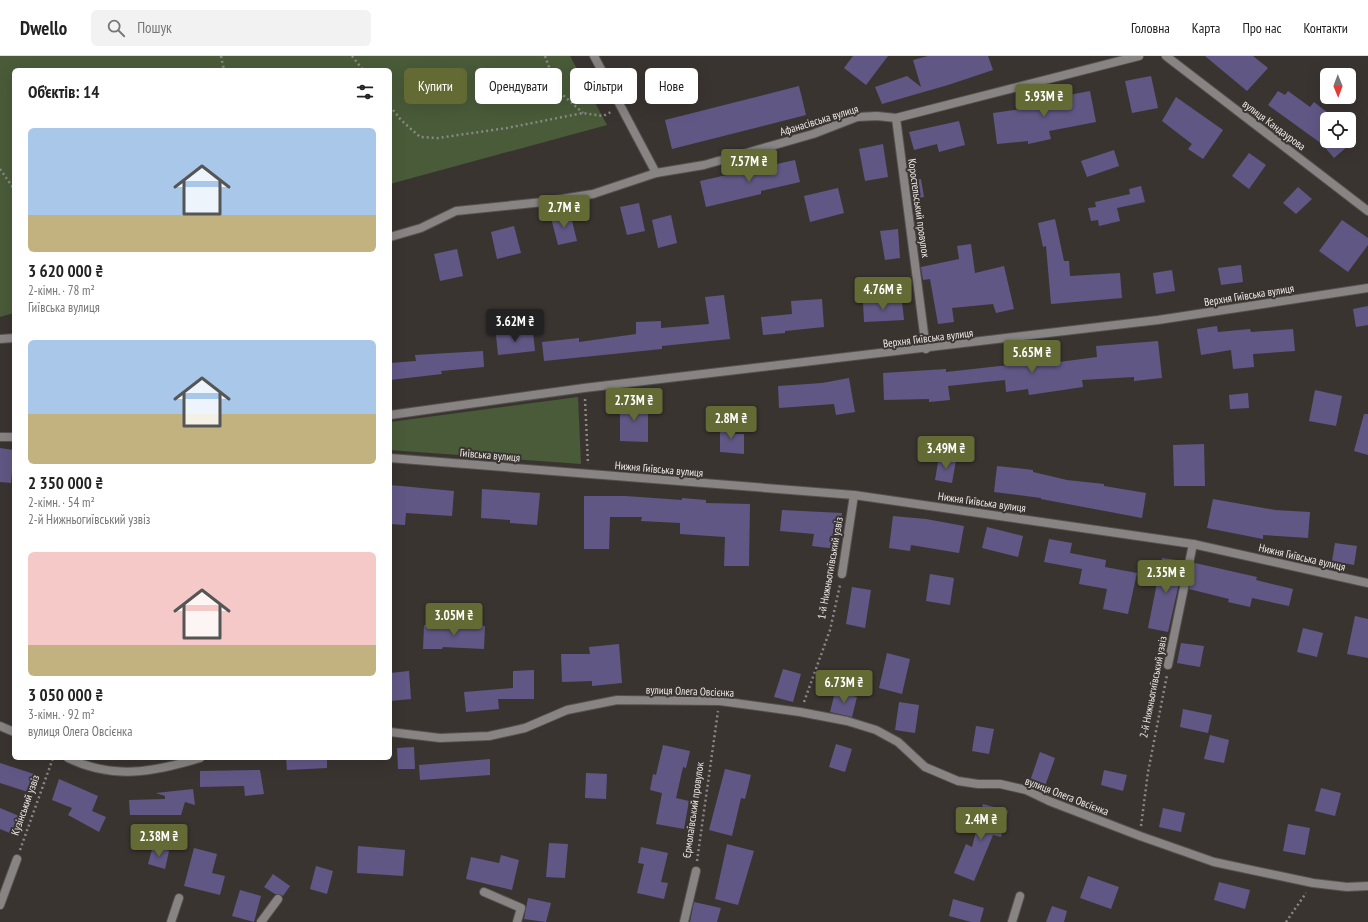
<!DOCTYPE html>
<html lang="uk">
<meta charset="utf-8">
<style>
:root{--surface:#fff;--page:#f2f2f2;--text:#222;--muted:#767676;--line:#e0e0e0;--accent:#646a34}
body{margin:0;font-family:"PT Sans Narrow",sans-serif;background:var(--page);color:var(--text);height:100vh;display:flex;flex-direction:column;font-size:15px;white-space:nowrap}
*{box-sizing:border-box;margin:0}
p{font-size:13px;color:var(--muted)}
.icon{flex:none;width:22px;height:22px;fill:none;stroke:currentColor;stroke-width:2;stroke-linecap:round;stroke-linejoin:round}
.map{position:relative;flex:1;overflow:hidden}
.sheet{position:absolute;left:12px;top:12px;width:380px;height:692px;display:flex;flex-direction:column;background:var(--surface);border-radius:6px;box-shadow:0 4px 16px #0002}
.sheet>*{flex:none}
.guide{position:absolute;left:404px;top:12px;width:380px;height:36px;display:flex;gap:8px}
.needle{width:26px;rotate:179deg}
.buttons{position:absolute;left:1320px;top:12px;display:grid;gap:8px}
.buttons a{display:grid;place-items:center;width:36px;height:36px;border-radius:6px;background:var(--surface);box-shadow:0 4px 16px #0002;font-size:20px}
.price{position:absolute;translate:-50% -34px;padding:0 9px;border-radius:4px;background:var(--accent);color:#fff;font-size:13px;line-height:26px;filter:drop-shadow(0 1px 2px #0008)}
.price::after{content:'';position:absolute;left:50%;top:24px;width:12px;height:9px;margin-left:-6px;background:inherit;clip-path:polygon(0 0,100% 0,50% 100%)}
.price.active{background:#222;color:#fff}
ul{padding:0;list-style:none}
li{display:grid;align-content:center;gap:8px;height:212px;padding:0 16px}
li span{display:grid;place-items:center;height:124px;border-radius:6px;color:#555}
li>.icon{margin-inline-start:auto}
span .icon{width:72px;height:72px;fill:#fffc;stroke-width:1}
li b{font-size:17px}
h2{display:flex;justify-content:space-between;align-items:center;height:48px;padding:0 16px;font-size:17px}
.chip{padding:0 14px;border-radius:6px;background:var(--surface);box-shadow:0 4px 16px #0002;font-size:14px;line-height:36px}
.chip.active{background:var(--accent);color:#fff}
header{display:flex;align-items:center;gap:24px;box-sizing:border-box;height:56px;padding:0 20px;background:var(--surface);border-bottom:1px solid var(--line)}
header strong{font-size:19px}
nav{display:flex;gap:22px;margin-inline-start:auto;font-size:14px}
.search{width:280px;height:36px;background:var(--page);display:flex;align-items:center;gap:10px;box-sizing:border-box;padding:0 14px;border-radius:6px;color:var(--muted);font-size:15px}
.map>svg:first-child{display:block}
.green{fill:#495b39}
.building{fill:#615785}
.lines{fill:none;stroke-linecap:round;stroke-linejoin:round}
.street-casing{stroke:#56514e;stroke-width:10}
.path{stroke:#8b8784;stroke-width:2.5;stroke-dasharray:2 3;stroke-linecap:butt}
.street{stroke:#888484;stroke-width:8}
.labels{text-anchor:middle;dominant-baseline:central;stroke-width:4;stroke-linejoin:round;paint-order:stroke}
.street-label{font-size:11px;fill:#ece9e7;stroke:#3a3431}
</style>
<header>
<strong>Dwello</strong>
<div class="search"><svg class="icon" aria-label="search" viewBox="0 0 24 24"><circle cx="10" cy="10" r="6"/><path d="M15 15l6 6"/></svg>Пошук</div>
<nav><a>Головна</a><a>Карта</a><a>Про нас</a><a>Контакти</a></nav>
</header>
<div class="map">
<svg width="1368" height="866" viewBox="0 0 1368 866">
<rect width="100%" height="100%" fill="#3a3431"/>
<!-- green -->
<g class="green">
<path d="M0,0H570L607,69L390,128V14H14V257L0,261Z"/>
<path d="M578,341L581,408L390,394V366Z"/>
</g>
<!-- building -->
<g class="building">
<path d="M853,0H888L866,29L844,12Z"/>
<path d="M928,0H988L993,14L948,29L882,48L875,31L907,20L921,31L913,4Z"/>
<path d="M1205,0H1253L1268,12L1247,35Z"/>
<path d="M1151,20L1158,52L1132,57L1125,25Z"/>
<path d="M799,30L806,59L672,93L665,64Z"/>
<path d="M1090,35L1096,66L1049,75L1051,83L1028,88V85L997,88L993,57L1022,53L1021,48Z"/>
<path d="M1278,35L1285,39L1288,35L1310,51L1314,46L1333,61L1332,63H1327V85H1354L1334,102L1322,88L1268,49Z"/>
<path d="M1176,41L1223,74L1203,103L1188,93L1192,88L1162,65Z"/>
<path d="M959,65L965,89L939,96L937,88L914,94L909,76Z"/>
<path d="M883,88L888,121L865,125L859,93Z"/>
<path d="M1114,94L1119,110L1087,121L1081,105Z"/>
<path d="M1249,97L1266,109L1249,133L1232,120Z"/>
<path d="M795,104L800,126L761,135V138L706,151L700,125Z"/>
<path d="M921,123L924,141L912,143L910,125Z"/>
<path d="M1141,130L1145,146L1117,152L1120,165L1099,170L1098,164L1091,165L1088,152L1096,151L1095,146L1130,138L1129,133Z"/>
<path d="M1298,131L1312,143L1296,158L1283,147Z"/>
<path d="M838,132L844,157L810,166L804,140Z"/>
<path d="M639,147L645,175L627,179L620,151Z"/>
<path d="M570,157L577,185L558,189L551,162Z"/>
<path d="M671,159L677,187L658,192L652,164Z"/>
<path d="M1055,163L1064,205H1069L1070,220L1120,217L1122,242L1051,248L1046,190L1043,191L1038,167Z"/>
<path d="M1342,164L1368,182V189L1348,216L1319,195Z"/>
<path d="M514,170L521,197L497,203L491,176Z"/>
<path d="M898,173L900,202L885,204L880,175Z"/>
<path d="M971,188L975,217L1004,210L1014,253L996,257L993,248L952,252L954,266L938,268L930,223L923,224L921,211L959,203L957,190Z"/>
<path d="M457,193L463,220L440,225L434,198Z"/>
<path d="M1241,209L1243,226L1221,229L1218,212Z"/>
<path d="M1172,214L1175,235L1156,238L1153,217Z"/>
<path d="M724,239L730,283L662,290V293L544,305L542,286L579,282V286L636,278V266L661,265V272L709,268L705,241Z"/>
<path d="M822,243L824,271L785,275V277L763,279L761,261L792,258L791,245Z"/>
<path d="M902,245L904,264L864,266L863,246Z"/>
<path d="M1368,250V269L1356,271L1353,253Z"/>
<path d="M1217,270L1218,276L1250,273L1251,276L1293,273L1295,295L1253,298L1254,311L1233,313L1231,294L1201,299L1197,273Z"/>
<path d="M533,276L535,295L498,299L496,279Z"/>
<path d="M1158,285L1162,322L1134,325V321L1082,324L1083,331L1029,339L1028,333L1006,336L1005,324L948,330L950,344L929,346V343L884,344L883,317L946,313V316L1036,306V309L1097,301L1096,290Z"/>
<path d="M483,295L484,311L441,315L442,318L390,324V307L416,305L415,299Z"/>
<path d="M849,322L855,356L836,359L834,348L779,352L778,330L822,327Z"/>
<path d="M1315,334L1342,340L1336,370L1309,365Z"/>
<path d="M1248,337L1249,352L1230,353L1229,339Z"/>
<path d="M620,345L648,346V386L620,385Z"/>
<path d="M1364,358H1368V399L1354,395Z"/>
<path d="M720,369H735V378H744V398L720,396Z"/>
<path d="M1204,388L1205,430H1174L1173,389Z"/>
<path d="M0,392L14,394L11,427L0,426Z"/>
<path d="M939,401L956,404L952,427L935,424Z"/>
<path d="M997,410L1033,414V416L1067,424L1104,428V430L1146,437L1142,462L1041,443V442L994,436Z"/>
<path d="M390,429L454,435L452,460L406,457L405,469L390,468Z"/>
<path d="M482,433L540,437L537,469L510,467V464L481,462Z"/>
<path d="M584,440H625L682,444V442L706,444V447L750,448L749,510H724L725,481L680,478V467L641,465L642,461H610L609,493H584Z"/>
<path d="M1213,443L1275,454L1310,456L1308,482L1263,479V483L1207,472Z"/>
<path d="M782,454L842,457L837,493L812,490L814,478L780,475Z"/>
<path d="M893,460L926,463L964,470L959,497L911,489L910,495L889,492Z"/>
<path d="M987,471L1023,480L1018,501L982,492Z"/>
<path d="M1049,483L1072,487L1070,497L1106,504L1105,511L1137,517L1128,558L1103,553L1107,533L1079,528L1082,513L1044,506Z"/>
<path d="M1335,487L1357,490L1354,509L1332,505Z"/>
<path d="M1162,502L1184,505L1168,576L1148,572Z"/>
<path d="M1195,507L1257,521L1256,524L1293,533L1289,550L1252,542L1250,551L1228,546L1229,543L1189,533Z"/>
<path d="M930,518L954,522L950,549L926,545Z"/>
<path d="M852,531L871,534L865,572L846,568Z"/>
<path d="M1355,560L1368,563V602L1347,598Z"/>
<path d="M424,569L466,571V569L485,570L484,593L443,591L442,593H423Z"/>
<path d="M1303,572L1323,577L1317,601L1297,596Z"/>
<path d="M1181,587L1204,590L1200,611L1177,607Z"/>
<path d="M619,588L622,627L592,630V625L562,626L561,598H590L589,591Z"/>
<path d="M887,597L910,603L902,638L879,632Z"/>
<path d="M783,613L801,618L793,646L774,641Z"/>
<path d="M534,614V643H498L499,653L466,656L464,636L513,632V615Z"/>
<path d="M409,615L411,643L390,645V617Z"/>
<path d="M835,636L857,641L852,661L830,656Z"/>
<path d="M899,646L919,649L915,677L895,674Z"/>
<path d="M1183,653L1212,659L1208,677L1180,671Z"/>
<path d="M976,670L994,673L989,698L972,695Z"/>
<path d="M1210,679L1229,684L1224,707L1204,703Z"/>
<path d="M836,688L852,693L845,716L829,711Z"/>
<path d="M663,689L690,695L686,712L683,711L676,742L689,745L684,773L656,768L662,737L650,734L653,718L656,719Z"/>
<path d="M414,691L415,713H398L397,692Z"/>
<path d="M1040,696L1055,702L1045,730L1030,725Z"/>
<path d="M286,702H327V712L287,714Z"/>
<path d="M490,703V719L420,724L419,709Z"/>
<path d="M0,707L34,718L28,736L0,727Z"/>
<path d="M725,713L751,719L745,743L741,742L732,780L709,774Z"/>
<path d="M260,714L264,738L245,740L244,730L200,731V715Z"/>
<path d="M1104,714L1127,719L1123,735L1101,729Z"/>
<path d="M586,717L607,718L606,743L585,742Z"/>
<path d="M59,723L98,740L92,755L106,761L99,776L68,759L72,752L52,744Z"/>
<path d="M1321,732L1341,737L1335,760L1315,755Z"/>
<path d="M193,733L195,749L185,746L181,759H130L129,744L165,743V740L156,737Z"/>
<path d="M983,748L1008,755L1001,781L993,779L974,825L954,817L966,788L972,791Z"/>
<path d="M0,752L19,760L12,778L0,773Z"/>
<path d="M1163,752L1185,757L1181,776L1159,771Z"/>
<path d="M1288,768L1310,772L1305,799L1283,795Z"/>
<path d="M549,787L568,788L565,822L546,821Z"/>
<path d="M727,788L754,795L738,849L715,843Z"/>
<path d="M153,790L169,795L165,813L148,808Z"/>
<path d="M358,790L405,794L403,820L357,817Z"/>
<path d="M641,791L668,797L661,826L668,827L664,843L637,837L644,808L638,807Z"/>
<path d="M194,792L217,798L212,817L225,820L220,839L184,830Z"/>
<path d="M501,799L519,804L512,834L466,823L471,801L499,807Z"/>
<path d="M316,810L333,815L327,838L310,833Z"/>
<path d="M273,818L290,830L283,840L279,838H275L264,831Z"/>
<path d="M1088,820L1119,831L1111,853L1080,842Z"/>
<path d="M1219,826L1250,834L1245,853L1214,844Z"/>
<path d="M240,834L261,840L254,866L232,860Z"/>
<path d="M528,842L551,847L546,866L524,863Z"/>
<path d="M953,843L984,852L980,866H971L949,860Z"/>
<path d="M694,846L721,852L717,866H690Z"/>
<path d="M1052,850L1067,855L1064,866H1046Z"/>
</g>
<g class="lines">
<defs>
<g id="street">
<path d="M594,0L656,117"/>
<path d="M1166,0L1368,155"/>
<path d="M896,62L926,293"/>
<path d="M390,181L421,172L456,155L543,146L593,138L656,117L704,109L813,78L857,61L877,60L896,62L1139,0"/>
<path d="M0,283L14,282"/>
<path d="M390,359L584,332L1158,264L1368,232"/>
<path d="M0,381H14"/>
<path d="M390,402L854,439L1193,488L1368,527"/>
<path d="M842,518L854,439"/>
<path d="M1168,609L1193,488"/>
<path d="M0,670L14,676"/>
<path d="M390,676L440,682L489,680L525,672L567,654L617,644L720,645L800,656L847,665L876,674L898,686L925,711L958,725L978,728H1000L1026,734L1049,745L1140,780L1214,806L1313,827L1347,831L1368,830"/>
<path d="M68,702C113,724 154,716 200,702"/>
<path d="M484,836L521,852L517,866"/>
<path d="M0,849L17,803"/>
<path d="M171,866L179,842"/>
<path d="M261,866L278,843"/>
<path d="M684,866L696,815"/>
<path d="M1012,866L1020,840"/>
</g>
</defs>
<!-- street casing -->
<use href="#street" class="street-casing"/>
<!-- path -->
<g class="path">
<path d="M221,0L224,14"/>
<path d="M352,0L363,14"/>
<path d="M545,0L552,19L554,31L583,57"/>
<path d="M390,50L401,64L420,81L438,82L507,72L583,57L603,60L611,56"/>
<path d="M0,113L14,133"/>
<path d="M585,343L588,408"/>
<path d="M804,646L830,574L840,529"/>
<path d="M1141,770L1148,716L1167,619"/>
<path d="M20,794L53,702"/>
<path d="M697,805L718,655"/>
<path d="M1286,866L1306,837"/>
</g>
<!-- street -->
<use href="#street" class="street"/>
</g>
<g class="labels">
<!-- street labels -->
<g class="street-label">
<text transform="translate(819 64) rotate(-17)">Афанасівська вулиця</text>
<text transform="translate(1274 69) rotate(37)">вулиця Кандаурова</text>
<text transform="translate(919 152) rotate(82)">Коростельський провулок</text>
<text transform="translate(1249 239) rotate(-9)">Верхня Гиївська вулиця</text>
<text transform="translate(928 282) rotate(-7)">Верхня Гиївська вулиця</text>
<text transform="translate(490 399) rotate(5)">Гиївська вулиця</text>
<text transform="translate(659 413) rotate(5)">Нижня Гиївська вулиця</text>
<text transform="translate(982 446) rotate(8)">Нижня Гиївська вулиця</text>
<text transform="translate(1302 501) rotate(13)">Нижня Гиївська вулиця</text>
<text transform="translate(830 512) rotate(-80)">1-й Нижньогиївський узвіз</text>
<text transform="translate(1153 631) rotate(-79)">2-й Нижньогиївський узвіз</text>
<text transform="translate(690 635) rotate(2)">вулиця Олега Овсієнка</text>
<text transform="translate(1067 740) rotate(21)">вулиця Олега Овсієнка</text>
<text transform="translate(25 749) rotate(-70)">Кузінський узвіз</text>
<text transform="translate(693 754) rotate(-82)">Єрмолаївський провулок</text>
</g>
</g>
</svg>
<div class="buttons">
<a><svg class="needle" viewBox="-14 -14 28 28"><path d="M0-13l5 13h-10z" fill="#e53935"/><path d="M0 13l5-13h-10z" fill="#767676"/></svg></a>
<a><svg class="icon" aria-label="locate" viewBox="0 0 24 24"><circle cx="12" cy="12" r="6"/><path d="M12 2v4M12 18v4M2 12h4M18 12h4"/></svg></a>
</div>
<b class="price" style="left:1044px;top:62px">5.93M ₴</b>
<b class="price" style="left:749px;top:127px">7.57M ₴</b>
<b class="price" style="left:564px;top:173px">2.7M ₴</b>
<b class="price" style="left:883px;top:255px">4.76M ₴</b>
<b class="price active" style="left:515px;top:287px">3.62M ₴</b>
<b class="price" style="left:1032px;top:318px">5.65M ₴</b>
<b class="price" style="left:634px;top:366px">2.73M ₴</b>
<b class="price" style="left:731px;top:384px">2.8M ₴</b>
<b class="price" style="left:946px;top:414px">3.49M ₴</b>
<b class="price" style="left:1166px;top:538px">2.35M ₴</b>
<b class="price" style="left:454px;top:581px">3.05M ₴</b>
<b class="price" style="left:844px;top:648px">6.73M ₴</b>
<b class="price" style="left:981px;top:785px">2.4M ₴</b>
<b class="price" style="left:159px;top:802px">2.38M ₴</b>
<div class="guide">
<a class="chip active">Купити</a>
<a class="chip">Орендувати</a>
<a class="chip">Фільтри</a>
<a class="chip">Нове</a>
</div>
<section class="sheet">
<h2>Об’єктів: 14<svg class="icon" aria-label="filters" viewBox="0 0 24 24"><path d="M4 7h16M4 17h16"/><circle cx="9" cy="7" r="2"/><circle cx="15" cy="17" r="2"/></svg></h2>
<ul>
<li><span style="background:linear-gradient(#a9c7e8 70%,#c2b280 0)"><svg class="icon" aria-label="home" viewBox="0 0 24 24"><path d="M3 11l9-7 9 7M6 9v11h12V9"/></svg></span><div><b>3 620 000 ₴</b><p>2-кімн. · 78 m²</p><p>Гиївська вулиця</p></div></li>
<li><span style="background:linear-gradient(#a9c7e8 60%,#c2b280 0)"><svg class="icon" aria-label="home" viewBox="0 0 24 24"><path d="M3 11l9-7 9 7M6 9v11h12V9"/></svg></span><div><b>2 350 000 ₴</b><p>2-кімн. · 54 m²</p><p>2-й Нижньогиївський узвіз</p></div></li>
<li><span style="background:linear-gradient(#f6c9c9 75%,#c2b280 0)"><svg class="icon" aria-label="home" viewBox="0 0 24 24"><path d="M3 11l9-7 9 7M6 9v11h12V9"/></svg></span><div><b>3 050 000 ₴</b><p>3-кімн. · 92 m²</p><p>вулиця Олега Овсієнка</p></div></li>
</ul>
</section>
</div>
